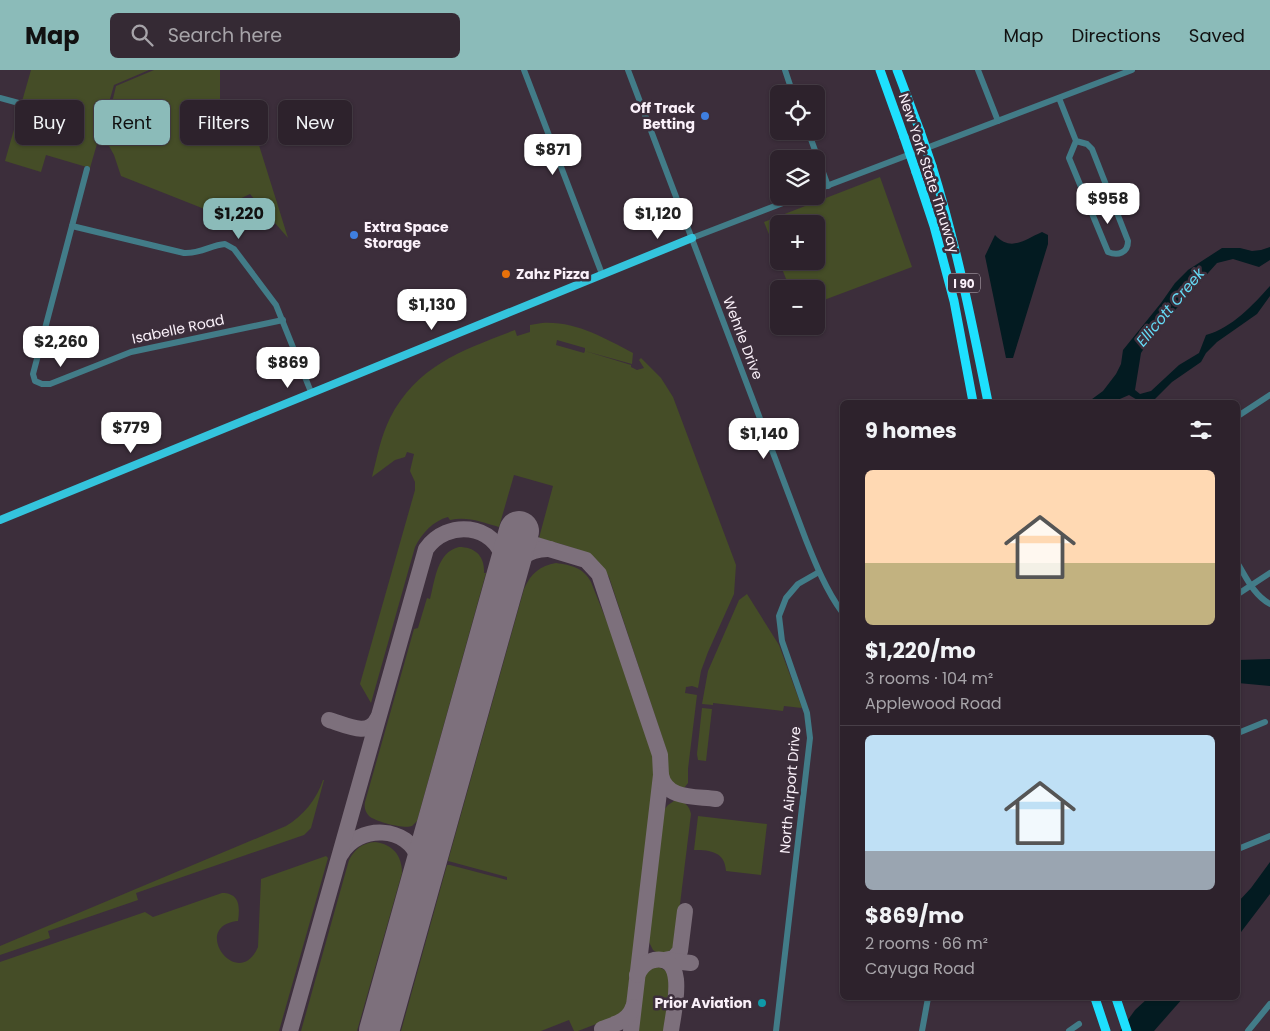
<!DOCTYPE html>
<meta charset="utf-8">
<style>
:root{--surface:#2d222c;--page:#352a34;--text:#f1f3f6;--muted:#a7a4a9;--line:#483f48;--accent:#8bbbb9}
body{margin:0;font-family:Poppins,sans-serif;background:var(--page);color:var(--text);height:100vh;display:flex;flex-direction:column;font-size:19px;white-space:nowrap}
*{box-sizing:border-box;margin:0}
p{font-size:16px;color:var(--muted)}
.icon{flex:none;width:28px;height:28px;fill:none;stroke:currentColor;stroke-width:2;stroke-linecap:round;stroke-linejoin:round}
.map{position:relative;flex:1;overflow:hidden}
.side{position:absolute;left:840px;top:330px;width:400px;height:600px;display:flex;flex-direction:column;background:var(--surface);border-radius:8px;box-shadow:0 1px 4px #0004,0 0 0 1px var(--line)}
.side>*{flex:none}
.guide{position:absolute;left:15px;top:30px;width:475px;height:45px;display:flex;gap:10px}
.controls{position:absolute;left:770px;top:15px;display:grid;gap:10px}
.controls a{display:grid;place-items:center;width:55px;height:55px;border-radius:8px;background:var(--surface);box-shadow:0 1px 4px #0004,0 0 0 1px var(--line);font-size:25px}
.price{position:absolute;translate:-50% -42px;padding:0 11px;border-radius:10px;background:#fff;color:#222;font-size:16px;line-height:32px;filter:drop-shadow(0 1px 2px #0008)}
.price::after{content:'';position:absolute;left:50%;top:30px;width:15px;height:11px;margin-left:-8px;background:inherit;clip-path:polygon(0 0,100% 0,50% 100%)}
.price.selected{background:var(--accent);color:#111}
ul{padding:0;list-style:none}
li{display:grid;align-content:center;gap:10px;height:265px;padding:0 25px}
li+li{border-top:1px solid var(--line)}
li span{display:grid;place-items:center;height:155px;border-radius:8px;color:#555}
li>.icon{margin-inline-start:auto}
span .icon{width:90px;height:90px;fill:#fffc;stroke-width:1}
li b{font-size:21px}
h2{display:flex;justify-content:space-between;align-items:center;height:60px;padding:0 25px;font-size:21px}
.chip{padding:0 18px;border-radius:8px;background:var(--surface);box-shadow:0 1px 4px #0004,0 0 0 1px var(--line);font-size:18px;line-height:45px}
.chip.selected{background:var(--accent);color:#111}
header{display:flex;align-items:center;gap:30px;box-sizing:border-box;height:70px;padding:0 25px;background:var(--accent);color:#111}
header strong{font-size:24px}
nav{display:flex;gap:28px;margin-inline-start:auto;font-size:18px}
.search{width:350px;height:45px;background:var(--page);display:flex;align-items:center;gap:12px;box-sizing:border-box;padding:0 18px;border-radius:8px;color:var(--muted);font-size:19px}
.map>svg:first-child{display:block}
.green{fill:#454d27}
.water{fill:#031b21}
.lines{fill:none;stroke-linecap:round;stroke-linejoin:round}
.taxiway{stroke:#7d707c;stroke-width:16}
.runway{stroke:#7d707c;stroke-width:40}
.minor{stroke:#427c88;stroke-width:6}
.major{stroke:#34c4dd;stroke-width:8}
.highway{stroke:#1ee0fe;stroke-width:9}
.highway-bridge{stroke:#1ee0fe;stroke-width:9}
.shop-dot{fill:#3f7fe0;stroke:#3c2e3b;stroke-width:2}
.food-dot{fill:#e8710a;stroke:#3c2e3b;stroke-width:2}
.culture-dot{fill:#0f9aa8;stroke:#3c2e3b;stroke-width:2}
.labels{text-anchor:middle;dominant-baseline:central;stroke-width:5;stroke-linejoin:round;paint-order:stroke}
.shield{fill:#3c2e3b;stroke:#c1b6c0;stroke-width:1}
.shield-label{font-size:12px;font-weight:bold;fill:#faf0f9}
.poi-label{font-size:14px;font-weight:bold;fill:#faf0f9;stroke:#3c2e3b;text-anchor:end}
.street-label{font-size:14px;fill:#faf0f9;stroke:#3c2e3b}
.water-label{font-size:15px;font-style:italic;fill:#65dbf6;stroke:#3c2e3b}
</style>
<header>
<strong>Map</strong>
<div class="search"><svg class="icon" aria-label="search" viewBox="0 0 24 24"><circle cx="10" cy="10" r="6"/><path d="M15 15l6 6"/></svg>Search here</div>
<nav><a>Map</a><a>Directions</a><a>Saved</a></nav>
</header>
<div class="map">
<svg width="1270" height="961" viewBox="0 0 1270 961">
<rect width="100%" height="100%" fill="#3c2e3b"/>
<!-- green -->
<g class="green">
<path d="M31,0H149L114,15L90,98L46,85L41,102L5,91Z"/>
<path d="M154,0H220V33L253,56L288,168L250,124L212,142L121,106L114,85L104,67L116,16Z"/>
<path d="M880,107L912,197L816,233V219H790L779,191H816V154H779V189L764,152Z"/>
<path d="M542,253C576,251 604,268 633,283L632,294L585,281V278L557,270L556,275L584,283L585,281L631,295V297L637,300L644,298L639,290L641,288L661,308L673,327L736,495L734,524L708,582L701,601L698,618L692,616L686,617L685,623L697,625L688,699V713L684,718L674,716C665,708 668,688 665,676L609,507C593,478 568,477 539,468L553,416L514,405L499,457C482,452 467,446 450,450L448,447C433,451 422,463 415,477L371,633L360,614L415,420V412L410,401L414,384L407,382L405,387L395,390L372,407C377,387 381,366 390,348C417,295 463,280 515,260L517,266L530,262V255Z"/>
<path d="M459,477C475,477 485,486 484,503H486L417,751L412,756C404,759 376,752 369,746C365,742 364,737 365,732L414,559L418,558L427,528L430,529C435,510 437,482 459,477Z"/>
<path d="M556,493C571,495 584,498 591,512L619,582L654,691L655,699L626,939L622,944L578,961H574L569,950L541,961H401L447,795H450L507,810V807L448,791L524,519C531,503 540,496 556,493Z"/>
<path d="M747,524L779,575L802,638L784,636L783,641L713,633V635L702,634L708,601L739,530Z"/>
<path d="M702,638L712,639L706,691L698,690L697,684Z"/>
<path d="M323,710H324L311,758L304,765L136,823L138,830L48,861L50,868L0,885V876L286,756C303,746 317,729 323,710Z"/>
<path d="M674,731C683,730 689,735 691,744L675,875C670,883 661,886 653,880L648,870L664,740L668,735Z"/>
<path d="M698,746L767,754L761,805L726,801C725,782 711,780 694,780Z"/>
<path d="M375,772C392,774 402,785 402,803L357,961H301L349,790C355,779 362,773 375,772Z"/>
<path d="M326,786L328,788L279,961H0V892L145,842L153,847L222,823C240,823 240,837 238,851C189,856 238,923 258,877L261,809Z"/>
<path d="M659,897L668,902L671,910L665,961H637L644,907L649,899Z"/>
</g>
<!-- water -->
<g class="water">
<path d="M1042,162L1048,165V174L1013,288H1006L985,186L995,165C1011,182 1024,170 1042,162Z"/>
<path d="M1270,177V190L1259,197L1233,189L1217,193L1152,266L1141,283L1135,320L1140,324L1151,321L1179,295L1199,283L1206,265C1232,258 1253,235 1270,216V226L1257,244L1217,272L1206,283L1201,292L1172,312L1154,330L1139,331L1129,325L1113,332H1088L1103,321L1116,304L1121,294L1123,280L1161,233L1175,213L1188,200L1222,178H1240L1252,181L1261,180Z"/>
<path d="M1270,589V616L1238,613V590Z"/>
<path d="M1270,792V824L1238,866V832L1251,818Z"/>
<path d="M1148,928H1183L1154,961H1120L1135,940Z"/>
</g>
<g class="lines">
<!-- taxiway -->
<g class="taxiway">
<path d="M536,475L586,490L599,504L660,685L661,705L631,961"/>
<path d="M506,512C513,491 527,478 550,479"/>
<path d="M329,650C344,654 369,668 377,649"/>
<path d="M661,705C666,730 696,726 716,729"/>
<path d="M341,784C358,754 409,755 419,790C422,801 420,811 418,822"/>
<path d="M664,890L674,888L680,881L685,841"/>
<path d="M664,890L691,893"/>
<path d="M637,905C641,898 645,892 654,890C689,884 673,943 671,961"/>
<path d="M602,959C615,954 629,951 633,937"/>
<path d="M290,961L426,479C447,449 495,453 504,491C507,503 503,514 501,526"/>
</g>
<!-- runway -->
<path class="runway" d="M379,961L519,461"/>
<!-- minor -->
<g class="minor">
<path d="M524,0L602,204"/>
<path d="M628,0L806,470C816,495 826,520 842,542"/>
<path d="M785,0L793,24"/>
<path d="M978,0L998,51"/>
<path d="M0,28L26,35"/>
<path d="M1059,28L1076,71L1069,88L1108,182C1118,186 1128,183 1128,171L1092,79L1087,74L1076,71"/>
<path d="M808,61L828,116"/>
<path d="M87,99L33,304L35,311L42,314H50L131,282L283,250"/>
<path d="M816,120L1132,0"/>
<path d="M72,156L184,183C200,184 211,175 225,174L234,179L276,235L311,322"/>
<path d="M692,168L801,126"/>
<path d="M1238,346L1270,325"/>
<path d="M1238,494C1247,509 1254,525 1270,534"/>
<path d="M1238,524L1270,503"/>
<path d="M1238,663L1265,652"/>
<path d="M1238,779L1270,766"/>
<path d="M776,961L810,668L807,643L782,571L779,546L786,528L798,514L819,502"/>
<path d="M922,961L928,928"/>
<path d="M1069,961L1079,954"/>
<path d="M1248,961L1270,934"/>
</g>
<!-- major -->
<path class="major" d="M0,450L692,168"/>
<!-- highway -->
<g class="highway">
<path d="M880,0L904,67"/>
<path d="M897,0L920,61"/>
<path d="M932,96C956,173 972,253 988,332"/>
<path d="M916,102L934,156L954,231L973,332"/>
<path d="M1095,928L1106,961"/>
<path d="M1116,928L1127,961"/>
</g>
<!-- highway-bridge -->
<g class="highway-bridge">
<path d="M920,61L932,96"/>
<path d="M904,67L916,102"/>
</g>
</g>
<!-- markers -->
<g class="shop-dot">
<circle cx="705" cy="46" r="5"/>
<circle cx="354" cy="165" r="5"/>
</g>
<circle class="food-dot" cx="506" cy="204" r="5"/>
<circle class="culture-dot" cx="762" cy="933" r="5"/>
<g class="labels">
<!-- shield labels -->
<rect class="shield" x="948" y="203.5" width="32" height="19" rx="4"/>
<g class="shield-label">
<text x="964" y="213">I 90</text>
</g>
<!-- poi labels -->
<g class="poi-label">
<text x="695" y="38">Off Track<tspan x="695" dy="16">Betting</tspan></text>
<text x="364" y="157" text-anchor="start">Extra Space<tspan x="364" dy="16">Storage</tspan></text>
<text x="516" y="204" text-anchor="start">Zahz Pizza</text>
<text x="752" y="933">Prior Aviation</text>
</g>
<!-- street labels -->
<g class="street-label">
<text transform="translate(929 103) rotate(72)">New York State Thruway</text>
<text transform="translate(178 259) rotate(-12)">Isabelle Road</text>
<text transform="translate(743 268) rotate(69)">Wehrle Drive</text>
<text transform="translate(790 720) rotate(-85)">North Airport Drive</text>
</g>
<!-- water labels -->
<g class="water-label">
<text transform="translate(1170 237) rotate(-50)">Ellicott Creek</text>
</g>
</g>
</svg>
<div class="controls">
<a><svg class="icon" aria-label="locate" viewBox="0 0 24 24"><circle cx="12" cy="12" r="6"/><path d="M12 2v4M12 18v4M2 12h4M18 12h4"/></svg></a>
<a><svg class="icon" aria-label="layers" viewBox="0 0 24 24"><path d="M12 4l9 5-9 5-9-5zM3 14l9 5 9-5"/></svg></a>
<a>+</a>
<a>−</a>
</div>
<b class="price" style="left:553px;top:106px">$871</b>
<b class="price" style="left:1108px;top:155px">$958</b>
<b class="price selected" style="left:239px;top:170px">$1,220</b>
<b class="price" style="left:658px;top:170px">$1,120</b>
<b class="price" style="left:432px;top:261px">$1,130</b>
<b class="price" style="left:61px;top:298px">$2,260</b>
<b class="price" style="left:288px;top:319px">$869</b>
<b class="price" style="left:131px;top:384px">$779</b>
<b class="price" style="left:764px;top:390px">$1,140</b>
<div class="guide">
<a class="chip">Buy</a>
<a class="chip selected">Rent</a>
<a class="chip">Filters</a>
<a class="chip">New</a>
</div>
<section class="side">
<h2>9 homes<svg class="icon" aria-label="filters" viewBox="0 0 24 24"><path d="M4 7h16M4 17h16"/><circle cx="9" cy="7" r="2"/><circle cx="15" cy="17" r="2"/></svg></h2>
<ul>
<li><span style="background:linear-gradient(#ffd9b3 60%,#c2b280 0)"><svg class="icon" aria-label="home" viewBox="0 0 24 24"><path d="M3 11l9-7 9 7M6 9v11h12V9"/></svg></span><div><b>$1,220/mo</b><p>3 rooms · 104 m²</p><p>Applewood Road</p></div></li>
<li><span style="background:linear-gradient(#bfe0f5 75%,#9aa5b1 0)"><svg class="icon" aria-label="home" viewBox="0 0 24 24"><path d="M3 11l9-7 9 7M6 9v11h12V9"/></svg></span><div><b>$869/mo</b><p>2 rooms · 66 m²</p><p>Cayuga Road</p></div></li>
</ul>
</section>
</div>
